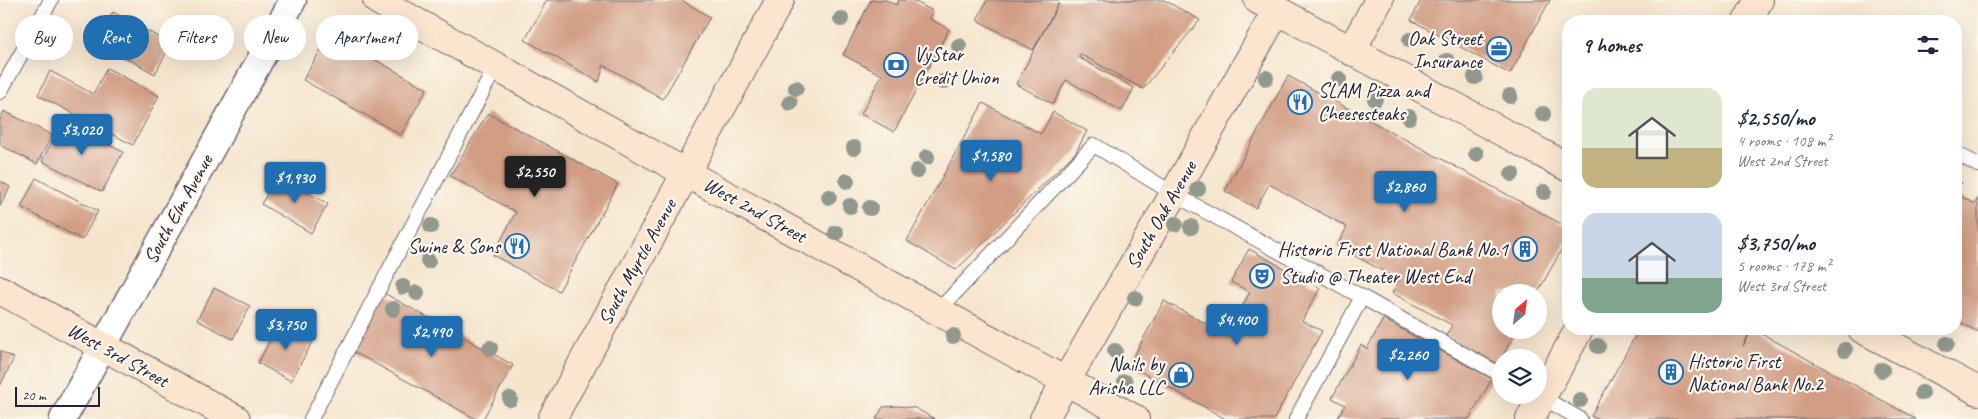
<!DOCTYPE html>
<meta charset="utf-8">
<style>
:root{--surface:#fff;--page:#f2f2f3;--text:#1f2937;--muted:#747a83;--accent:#1f6fb2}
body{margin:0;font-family:Caveat,sans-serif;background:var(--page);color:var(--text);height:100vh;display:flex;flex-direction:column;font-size:19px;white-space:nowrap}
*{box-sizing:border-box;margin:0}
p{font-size:16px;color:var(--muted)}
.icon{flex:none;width:28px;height:28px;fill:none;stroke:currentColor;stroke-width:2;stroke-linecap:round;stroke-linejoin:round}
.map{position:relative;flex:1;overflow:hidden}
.sheet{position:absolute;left:1562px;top:15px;width:400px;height:320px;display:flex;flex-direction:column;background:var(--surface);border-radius:20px;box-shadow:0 5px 20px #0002}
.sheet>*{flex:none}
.top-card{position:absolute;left:15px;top:15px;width:475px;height:45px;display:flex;gap:10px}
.needle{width:32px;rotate:29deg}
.tools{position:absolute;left:1492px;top:284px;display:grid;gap:10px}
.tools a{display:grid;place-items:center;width:55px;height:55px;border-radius:50%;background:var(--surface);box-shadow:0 5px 20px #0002;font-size:25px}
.scale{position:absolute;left:15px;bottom:12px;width:85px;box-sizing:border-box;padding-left:5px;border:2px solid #22223b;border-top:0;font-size:14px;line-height:18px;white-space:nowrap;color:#22223b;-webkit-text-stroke:4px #fbf7ec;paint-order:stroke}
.price{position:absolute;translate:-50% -42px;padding:0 11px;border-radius:5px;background:var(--accent);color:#fff;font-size:16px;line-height:32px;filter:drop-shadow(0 1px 2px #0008)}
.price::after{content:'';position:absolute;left:50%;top:30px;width:15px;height:11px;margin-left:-8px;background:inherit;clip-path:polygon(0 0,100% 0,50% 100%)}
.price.on{background:#222;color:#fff}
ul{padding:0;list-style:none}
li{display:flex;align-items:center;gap:15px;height:125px;padding:0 20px}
li span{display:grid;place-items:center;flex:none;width:140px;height:100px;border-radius:15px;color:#555}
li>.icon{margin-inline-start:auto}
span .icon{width:60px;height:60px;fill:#fffc;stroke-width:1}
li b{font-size:21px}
h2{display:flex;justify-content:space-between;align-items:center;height:60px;padding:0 20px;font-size:21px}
.chip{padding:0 18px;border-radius:22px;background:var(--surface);box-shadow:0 5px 20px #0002;font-size:18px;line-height:45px}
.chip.on{background:var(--accent);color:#fff}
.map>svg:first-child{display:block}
.building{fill:#d29d84}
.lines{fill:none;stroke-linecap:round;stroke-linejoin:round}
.lane-casing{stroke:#6c666e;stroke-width:16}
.street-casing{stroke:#6c666e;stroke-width:29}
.secondary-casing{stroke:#6c666e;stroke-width:30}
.path{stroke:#6c666e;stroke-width:3;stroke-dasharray:1 4;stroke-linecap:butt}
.lane{stroke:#fff;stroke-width:14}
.street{stroke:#fff;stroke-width:26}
.secondary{stroke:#fbe5cf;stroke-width:28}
.tree{fill:#91988d}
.labels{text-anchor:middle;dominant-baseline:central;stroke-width:4.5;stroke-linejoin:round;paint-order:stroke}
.poi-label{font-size:20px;fill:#22223b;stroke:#fbf7ec;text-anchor:end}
.street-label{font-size:20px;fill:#22223b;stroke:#fbf7ec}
</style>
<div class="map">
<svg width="1978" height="419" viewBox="0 0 1978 419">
<rect width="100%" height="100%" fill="#fbf7ec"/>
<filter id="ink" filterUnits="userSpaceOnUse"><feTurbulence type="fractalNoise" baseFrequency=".02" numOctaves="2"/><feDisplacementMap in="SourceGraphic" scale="10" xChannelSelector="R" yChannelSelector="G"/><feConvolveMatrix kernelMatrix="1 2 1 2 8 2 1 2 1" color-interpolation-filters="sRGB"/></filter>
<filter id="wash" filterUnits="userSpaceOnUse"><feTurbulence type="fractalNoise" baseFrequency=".0096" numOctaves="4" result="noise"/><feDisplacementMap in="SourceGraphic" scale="20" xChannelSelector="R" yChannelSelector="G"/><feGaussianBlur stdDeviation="1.12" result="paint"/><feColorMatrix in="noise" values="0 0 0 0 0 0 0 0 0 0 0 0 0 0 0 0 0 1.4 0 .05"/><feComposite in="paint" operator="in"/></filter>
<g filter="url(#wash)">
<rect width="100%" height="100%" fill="#f6e5cd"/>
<g id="blocks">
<!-- building -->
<g class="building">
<path d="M547,0H681L710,17L663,99L604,65L599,82L525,40Z"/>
<path d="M871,0H886L896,5L899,0H912L933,11L930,19L949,29L894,132L861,114L882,75L843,55Z"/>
<path d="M987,0H1164L1200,20L1143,89L1080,54L1078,57L1134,88L1122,111L1066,80L1053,104L1016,84L1059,3L1033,50L977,20Z"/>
<path d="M1421,0H1550L1510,74L1411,20Z"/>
<path d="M113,12L171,44L155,74L97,42Z"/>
<path d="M330,34L427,89L401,135L303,80Z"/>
<path d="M107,68L159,96L133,145L38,95L50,71L93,94Z"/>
<path d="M1288,76L1569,228V236L1538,292H1501V330H1517L1498,364L1446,336L1452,325L1392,293L1399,280L1337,246L1347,227L1269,184L1256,208L1225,191Z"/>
<path d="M983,103L1041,134L1053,112L1087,131L1076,152L956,270L907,241Z"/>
<path d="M4,111L52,135L37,164L0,145V120Z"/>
<path d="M488,113L618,184L559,291L493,255L516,212L450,176Z"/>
<path d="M62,121L123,152L102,192L42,161Z"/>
<path d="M278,176L328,204L311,233L261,204Z"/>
<path d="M36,178L98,211L82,240L21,207Z"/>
<path d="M0,181L10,187L0,206Z"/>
<path d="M1956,194L1975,204L1978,198V332L1956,320Z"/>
<path d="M1249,249L1320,288L1302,321L1322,331L1274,419H1226L1129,365L1164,301L1227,335L1250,292L1231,282Z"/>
<path d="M214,288L250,306L233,339L197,320Z"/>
<path d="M384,293L513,365L483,419H476L352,351Z"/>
<path d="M1383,319L1492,379L1469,419H1337L1345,405L1332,398L1361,345L1367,349Z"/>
<path d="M280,321L314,339L291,381L258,363Z"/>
<path d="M1639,329H1751L1743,346L1753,329L1916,419H1597L1591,416Z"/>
<path d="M0,351L14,358L0,386Z"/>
<path d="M899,406L915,408L935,419H876L883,407Z"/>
</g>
</g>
</g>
<g filter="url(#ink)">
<use href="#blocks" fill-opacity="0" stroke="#6c666e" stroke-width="1"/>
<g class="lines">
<defs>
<g id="lane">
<path d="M0,92L51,0"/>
<path d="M1956,153L1978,165"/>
<path d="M1362,297L1501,375"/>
<path d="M938,311L1094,145L1174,194L1362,297L1296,419"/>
<path d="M1538,395L1580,419"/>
<path d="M311,419L496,66"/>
</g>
<path id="street" d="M63,419L293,0"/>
<g id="secondary">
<path d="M377,0L686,173L1135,419"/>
<path d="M1258,0L1569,168"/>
<path d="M1747,21L1759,0"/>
<path d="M1351,51L1379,0"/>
<path d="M0,290L236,419"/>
<path d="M1862,329L1978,391"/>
<path d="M552,419L780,0"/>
<path d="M1044,419L1174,194L1277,10"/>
<path d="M1530,419L1579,329"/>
</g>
</defs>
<!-- lane casing -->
<use href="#lane" class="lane-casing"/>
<!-- street casing -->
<use href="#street" class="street-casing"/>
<!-- secondary casing -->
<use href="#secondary" class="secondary-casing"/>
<!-- path -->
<path class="path" d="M1956,192L1963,179"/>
<!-- lane -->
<use href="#lane" class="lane"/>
<!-- street -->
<use href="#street" class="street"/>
<!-- secondary -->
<use href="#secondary" class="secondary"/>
</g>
<!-- trees -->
<g class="tree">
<circle cx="841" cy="19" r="8"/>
<circle cx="1410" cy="40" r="8"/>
<circle cx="959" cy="46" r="8"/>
<circle cx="1447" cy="61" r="8"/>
<circle cx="1475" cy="77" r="8"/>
<circle cx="1266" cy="78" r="8"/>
<circle cx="1339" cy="79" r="8"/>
<circle cx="943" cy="82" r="8"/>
<circle cx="796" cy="88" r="8"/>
<circle cx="1510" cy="96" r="8"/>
<circle cx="1375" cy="99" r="8"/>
<circle cx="790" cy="103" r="8"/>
<circle cx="1543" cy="114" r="8"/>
<circle cx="1409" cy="117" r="8"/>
<circle cx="854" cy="148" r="8"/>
<circle cx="1476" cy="154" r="8"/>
<circle cx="927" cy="157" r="8"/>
<circle cx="917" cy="171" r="8"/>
<circle cx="1512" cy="174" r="8"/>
<circle cx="847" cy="181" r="8"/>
<circle cx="1198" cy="189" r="8"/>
<circle cx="1544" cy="192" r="8"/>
<circle cx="829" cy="197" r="8"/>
<circle cx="850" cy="206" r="8"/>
<circle cx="870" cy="208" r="8"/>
<circle cx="1175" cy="224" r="8"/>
<circle cx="431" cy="226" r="8"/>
<circle cx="1191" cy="227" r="8"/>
<circle cx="836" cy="233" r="8"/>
<circle cx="428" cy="261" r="8"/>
<circle cx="403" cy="287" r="8"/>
<circle cx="417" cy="293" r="8"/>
<circle cx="1135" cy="298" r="8"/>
<circle cx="393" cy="309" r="8"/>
<circle cx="953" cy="336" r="8"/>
<circle cx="1947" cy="344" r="8"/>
<circle cx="1598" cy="346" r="8"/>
<circle cx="490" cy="348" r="8"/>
<circle cx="1845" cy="350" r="8"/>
<circle cx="1115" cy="351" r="8"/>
<circle cx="1882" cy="370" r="8"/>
<circle cx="1125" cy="382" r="8"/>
<circle cx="1922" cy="393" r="8"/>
<circle cx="510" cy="399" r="8"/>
<circle cx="1580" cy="400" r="8"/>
</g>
</g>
<!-- icons -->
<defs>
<symbol id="office-ring" viewBox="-11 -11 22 22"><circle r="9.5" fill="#fbf7ec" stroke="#1f6fb2" stroke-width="1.5"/><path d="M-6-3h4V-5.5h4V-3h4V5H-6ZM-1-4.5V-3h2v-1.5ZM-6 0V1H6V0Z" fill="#1f6fb2"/></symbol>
<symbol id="bank-ring" viewBox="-11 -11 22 22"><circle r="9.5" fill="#fbf7ec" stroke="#1f6fb2" stroke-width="1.5"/><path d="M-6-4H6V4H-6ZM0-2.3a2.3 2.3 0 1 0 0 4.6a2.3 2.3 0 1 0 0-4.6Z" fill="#1f6fb2"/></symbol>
<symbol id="restaurant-ring" viewBox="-11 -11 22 22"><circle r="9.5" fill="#fbf7ec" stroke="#1f6fb2" stroke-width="1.5"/><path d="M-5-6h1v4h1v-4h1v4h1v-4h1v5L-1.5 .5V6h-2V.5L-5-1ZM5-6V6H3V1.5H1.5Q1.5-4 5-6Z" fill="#1f6fb2"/></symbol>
<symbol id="building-ring" viewBox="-11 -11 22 22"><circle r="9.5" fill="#fbf7ec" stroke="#1f6fb2" stroke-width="1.5"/><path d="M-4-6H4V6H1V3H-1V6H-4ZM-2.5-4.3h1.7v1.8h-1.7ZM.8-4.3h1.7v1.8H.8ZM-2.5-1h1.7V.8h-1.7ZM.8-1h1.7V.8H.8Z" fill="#1f6fb2"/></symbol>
<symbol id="theatre-ring" viewBox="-11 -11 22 22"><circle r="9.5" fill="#fbf7ec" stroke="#1f6fb2" stroke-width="1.5"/><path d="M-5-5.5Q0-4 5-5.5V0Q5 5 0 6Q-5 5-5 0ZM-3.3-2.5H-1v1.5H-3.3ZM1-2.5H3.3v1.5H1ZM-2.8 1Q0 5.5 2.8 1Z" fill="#1f6fb2"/></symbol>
<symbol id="shop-ring" viewBox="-11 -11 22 22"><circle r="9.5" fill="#fbf7ec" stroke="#1f6fb2" stroke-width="1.5"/><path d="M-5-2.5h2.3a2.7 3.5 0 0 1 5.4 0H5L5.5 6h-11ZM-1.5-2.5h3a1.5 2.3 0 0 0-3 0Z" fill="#1f6fb2"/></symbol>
</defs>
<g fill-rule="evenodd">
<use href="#office-ring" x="1485" y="35" width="28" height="28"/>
<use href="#bank-ring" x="882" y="51" width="28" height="28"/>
<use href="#restaurant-ring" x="1286" y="88" width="28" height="28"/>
<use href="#restaurant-ring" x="503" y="232" width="28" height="28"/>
<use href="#building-ring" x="1511" y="235" width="28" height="28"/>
<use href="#theatre-ring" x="1248" y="262" width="28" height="28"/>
<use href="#building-ring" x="1657" y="358" width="28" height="28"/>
<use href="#shop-ring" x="1167" y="361" width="28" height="28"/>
</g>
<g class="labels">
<!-- poi labels -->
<g class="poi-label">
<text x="1482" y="38">Oak Street<tspan x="1482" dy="23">Insurance</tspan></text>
<text x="914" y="54" text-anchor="start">VyStar<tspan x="914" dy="23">Credit Union</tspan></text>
<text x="1318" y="90" text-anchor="start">SLAM Pizza and<tspan x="1318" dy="23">Cheesesteaks</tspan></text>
<text x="500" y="246">Swine &amp; Sons</text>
<text x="1508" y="249">Historic First National Bank No.1</text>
<text x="1280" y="276" text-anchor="start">Studio @ Theater West End</text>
<text x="1688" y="361" text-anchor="start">Historic First<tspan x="1688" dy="23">National Bank No.2</tspan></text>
<text x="1164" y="364">Nails by<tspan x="1164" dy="23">Arisha LLC</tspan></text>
</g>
<!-- street labels -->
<g class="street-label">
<text transform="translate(178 209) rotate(-61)">South Elm Avenue</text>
<text transform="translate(755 210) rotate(29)">West 2nd Street</text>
<text transform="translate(1161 215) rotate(-60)">South Oak Avenue</text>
<text transform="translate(637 262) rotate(-61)">South Myrtle Avenue</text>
<text transform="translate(118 355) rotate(29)">West 3rd Street</text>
</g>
</g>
</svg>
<div class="tools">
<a><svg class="needle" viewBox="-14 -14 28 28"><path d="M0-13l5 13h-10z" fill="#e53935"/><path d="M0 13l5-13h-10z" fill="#747a83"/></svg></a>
<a><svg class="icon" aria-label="layers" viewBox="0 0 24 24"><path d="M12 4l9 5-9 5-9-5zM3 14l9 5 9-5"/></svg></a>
</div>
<div class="scale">20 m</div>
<b class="price" style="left:82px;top:156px">$3,020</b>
<b class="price" style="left:991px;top:182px">$1,580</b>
<b class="price on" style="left:535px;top:198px">$2,550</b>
<b class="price" style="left:295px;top:204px">$1,930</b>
<b class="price" style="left:1405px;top:213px">$2,860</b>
<b class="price" style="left:1237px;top:346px">$4,400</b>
<b class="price" style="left:286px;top:351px">$3,750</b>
<b class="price" style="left:432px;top:358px">$2,490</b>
<b class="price" style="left:1408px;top:381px">$2,260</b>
<div class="top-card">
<a class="chip">Buy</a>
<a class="chip on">Rent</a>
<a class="chip">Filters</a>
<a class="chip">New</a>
<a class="chip">Apartment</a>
</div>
<section class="sheet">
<h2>9 homes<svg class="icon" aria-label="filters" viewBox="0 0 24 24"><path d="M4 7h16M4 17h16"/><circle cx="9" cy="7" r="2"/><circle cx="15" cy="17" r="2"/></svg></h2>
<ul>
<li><span style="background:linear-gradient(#dfe7d0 60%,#c2b280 0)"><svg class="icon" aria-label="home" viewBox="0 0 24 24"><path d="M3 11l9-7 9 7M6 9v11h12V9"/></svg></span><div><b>$2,550/mo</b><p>4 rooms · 108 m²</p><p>West 2nd Street</p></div></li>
<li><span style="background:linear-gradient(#c9d6e8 65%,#7fa58c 0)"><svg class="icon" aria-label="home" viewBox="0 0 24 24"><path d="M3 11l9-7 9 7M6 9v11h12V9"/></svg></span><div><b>$3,750/mo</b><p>5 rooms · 178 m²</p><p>West 3rd Street</p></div></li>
</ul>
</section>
</div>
